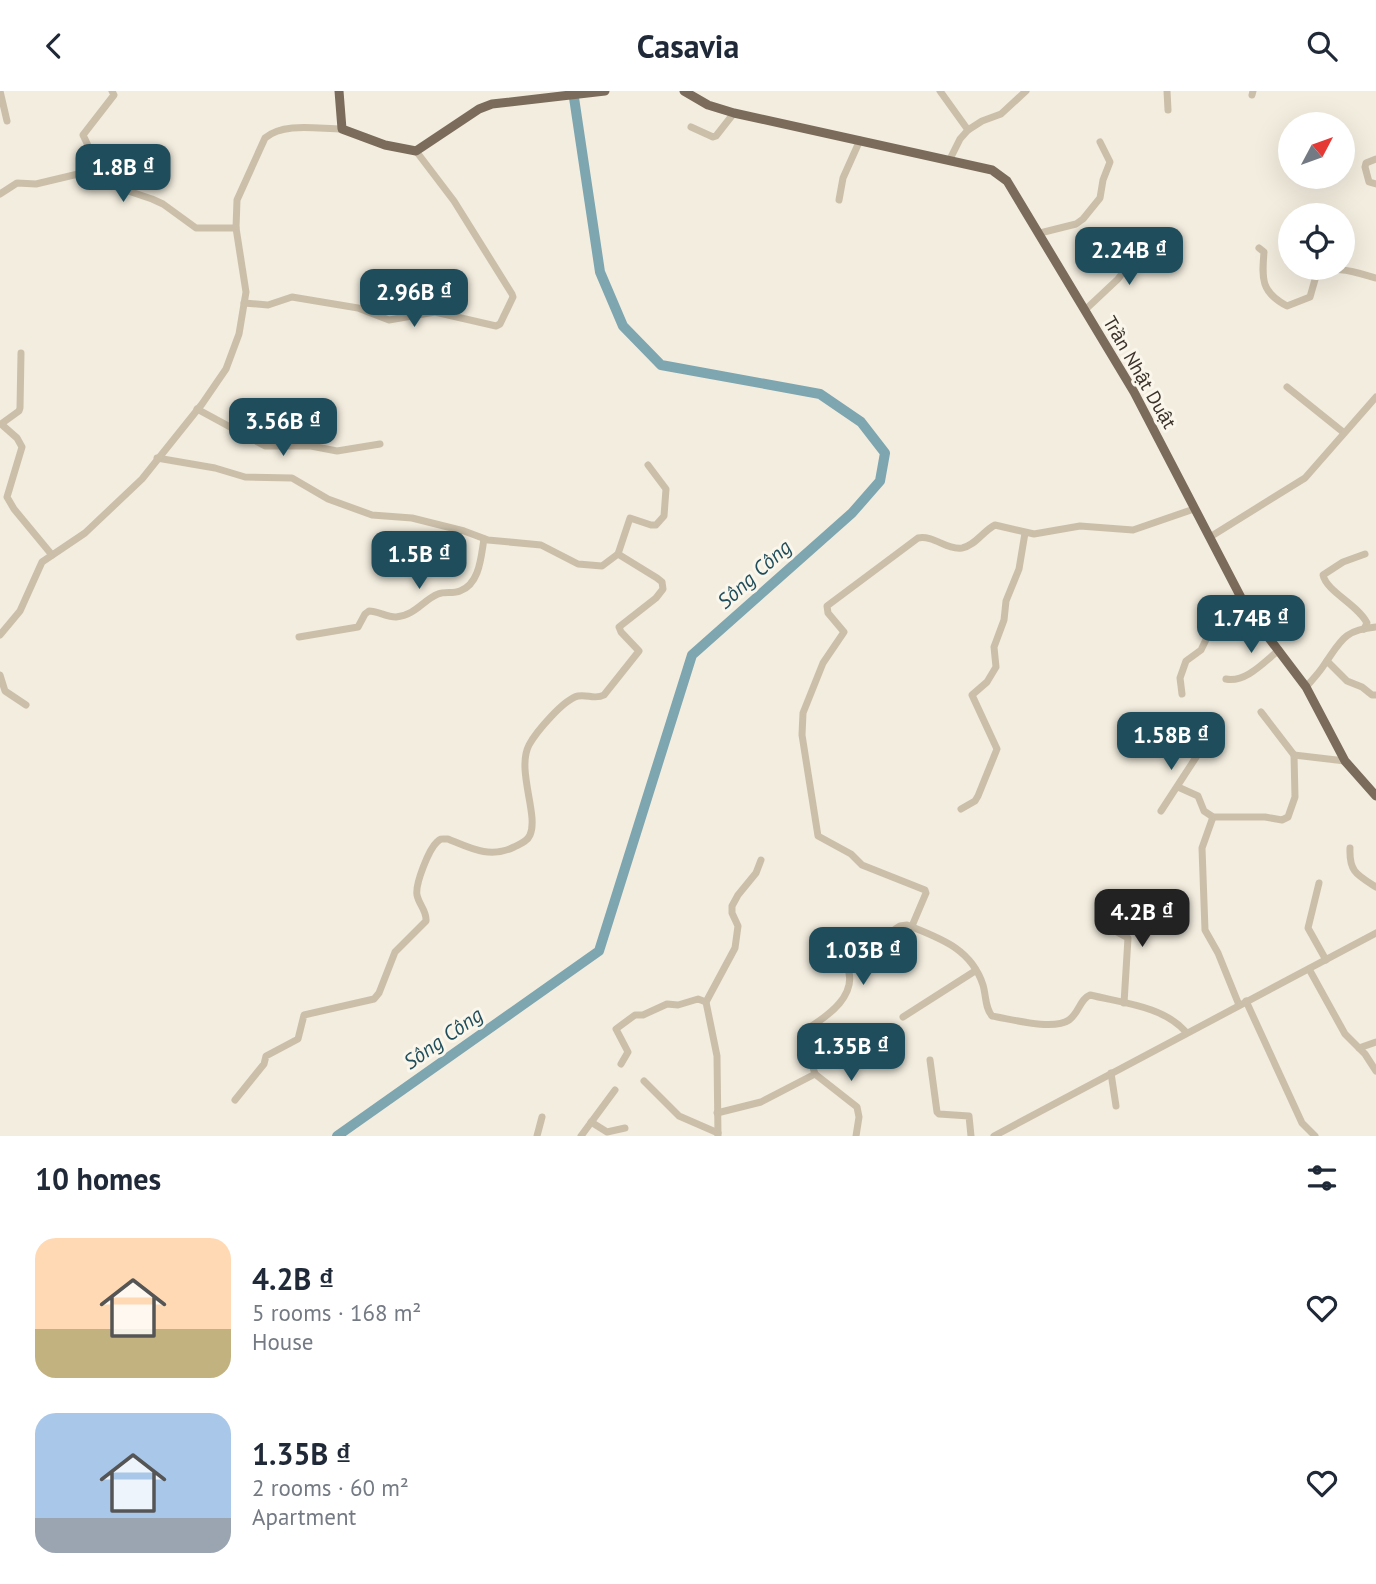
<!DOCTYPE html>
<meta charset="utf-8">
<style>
:root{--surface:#fff;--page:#f6f6f7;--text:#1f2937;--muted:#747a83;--accent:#1f4d5b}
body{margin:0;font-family:"PT Sans",sans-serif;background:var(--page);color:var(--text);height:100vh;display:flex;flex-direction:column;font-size:26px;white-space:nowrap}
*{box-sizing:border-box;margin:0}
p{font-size:23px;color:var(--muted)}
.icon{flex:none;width:38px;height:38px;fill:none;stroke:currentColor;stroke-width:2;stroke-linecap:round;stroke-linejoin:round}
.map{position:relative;height:1045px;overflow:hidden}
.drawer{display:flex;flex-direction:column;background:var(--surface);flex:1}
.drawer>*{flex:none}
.needle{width:46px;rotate:49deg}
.tools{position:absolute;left:1278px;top:21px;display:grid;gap:14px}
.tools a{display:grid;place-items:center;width:77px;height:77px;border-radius:50%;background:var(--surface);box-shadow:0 7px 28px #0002;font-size:35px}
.price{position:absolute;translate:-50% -60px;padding:0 16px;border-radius:14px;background:var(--accent);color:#fff;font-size:23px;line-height:46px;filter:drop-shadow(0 2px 4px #0008)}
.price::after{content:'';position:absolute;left:50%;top:42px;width:21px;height:16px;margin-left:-10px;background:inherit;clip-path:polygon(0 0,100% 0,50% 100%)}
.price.active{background:#222;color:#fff}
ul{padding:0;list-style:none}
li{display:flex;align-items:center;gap:21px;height:175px;padding:0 35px}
li span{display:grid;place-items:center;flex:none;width:196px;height:140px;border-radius:21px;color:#555}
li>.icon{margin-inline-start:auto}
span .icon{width:84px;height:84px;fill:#fffc;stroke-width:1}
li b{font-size:30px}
h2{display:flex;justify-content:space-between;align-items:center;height:84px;padding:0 35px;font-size:30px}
header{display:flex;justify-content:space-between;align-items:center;height:91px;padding:0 35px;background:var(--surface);font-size:32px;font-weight:700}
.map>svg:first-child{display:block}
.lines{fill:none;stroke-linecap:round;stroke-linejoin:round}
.river{stroke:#7da6b0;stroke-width:10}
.minor{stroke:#cbbfaa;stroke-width:7}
.major{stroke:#7b6b5b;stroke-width:9}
.labels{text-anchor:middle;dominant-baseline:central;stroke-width:6;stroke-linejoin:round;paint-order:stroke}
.street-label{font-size:19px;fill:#39312a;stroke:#faf6eb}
.water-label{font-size:21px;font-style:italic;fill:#1f4d5b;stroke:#faf6eb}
</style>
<header><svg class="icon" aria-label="back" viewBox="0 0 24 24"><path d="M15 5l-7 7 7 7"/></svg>Casavia<svg class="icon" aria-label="search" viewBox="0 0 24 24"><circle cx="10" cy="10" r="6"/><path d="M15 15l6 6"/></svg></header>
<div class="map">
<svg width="1376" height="1045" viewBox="0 0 1376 1045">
<rect width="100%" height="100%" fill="#f3eddf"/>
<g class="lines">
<!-- river -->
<path class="river" d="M337,1045L599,860L692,564L852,422L880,390L885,362L861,331L820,303L661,274L623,235L600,181L573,0"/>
<!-- minor -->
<g class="minor">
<path d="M0,0L7,30"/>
<path d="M940,0L968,39"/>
<path d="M1167,0L1168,19"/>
<path d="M1252,4L1253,0"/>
<path d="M691,36L713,46L716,45L734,22"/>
<path d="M950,68L960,48L968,39L982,30L1001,23L1026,0"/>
<path d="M1376,68L1366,72L1365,76L1369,91L1376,93"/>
<path d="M107,94L83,44L114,4L112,0"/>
<path d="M0,103L17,92L36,93L78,83L152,108L163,113L196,137H236"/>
<path d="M839,109L843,87L860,49"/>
<path d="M1313,124H1328"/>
<path d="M1040,142L1076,133L1083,128L1100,107L1103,89L1110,71L1100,51"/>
<path d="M1259,157L1264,161C1262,186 1260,201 1287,215L1310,206L1316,185C1333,172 1357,182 1376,187"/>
<path d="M244,212L268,214L292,206L358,217L389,229L435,221L496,235L500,233L513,206L512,203L454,110L416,60"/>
<path d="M1085,219L1118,188L1135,165L1161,156"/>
<path d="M21,262L20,317L19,320L1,333L17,347L22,356L7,406L14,418L52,464"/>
<path d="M1287,296L1343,341"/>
<path d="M197,318L265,355H311L337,360L380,353"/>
<path d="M157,367L215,377L245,386L292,387L328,408L372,424L412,427L464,440L488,449L541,454L578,473L602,475L618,463L630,427L651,434H656L664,425L666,398L648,374"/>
<path d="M1210,446L1305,387L1376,306"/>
<path d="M1364,538L1367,532C1357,513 1327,501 1323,484L1343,471L1365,463"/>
<path d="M0,544L20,520L42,471L85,442L142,388L202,313L226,278L239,243L246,201L236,137L237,109L265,47C284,31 318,38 342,38"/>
<path d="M299,546L358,536L365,523L369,520C378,520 386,526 396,526C416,524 423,509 438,503C445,500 453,503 460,500C480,493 481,465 484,448"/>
<path d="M1327,570L1347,590L1362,596L1372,604H1376"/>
<path d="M0,584L5,600L26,614"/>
<path d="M1226,588C1246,592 1265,570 1279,559"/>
<path d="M1306,596C1312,589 1319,582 1324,574C1341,550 1343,539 1376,536"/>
<path d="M1182,603L1180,587L1186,570L1201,559L1214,532L1218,528H1232L1247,518"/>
<path d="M1294,664L1345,670"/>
<path d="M1178,696L1198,705L1204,720L1213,726H1265L1282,729L1288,726L1295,706L1294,664L1261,621"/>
<path d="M961,718L975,710L978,705L997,658L972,604L987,591L996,576L994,556L1004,529L1006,510L1019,478L1025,442"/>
<path d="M1161,720L1204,654"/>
<path d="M1213,726L1202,757L1205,839L1218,862L1239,914"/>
<path d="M1350,757C1349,781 1357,784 1376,796"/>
<path d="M1319,792L1308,837L1326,869"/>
<path d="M1100,822L1104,834L1128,847L1124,912"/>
<path d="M912,835L926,802L925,799L862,774L851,763L818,745L802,644L803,622L823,572L844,541L828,522L827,515L918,447C934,444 946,459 962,457C975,455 983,440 995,434L1034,443L1080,435L1133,439L1194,418"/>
<path d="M824,856C835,858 840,863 846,873C861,903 827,926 805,939L803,943L815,983L857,1016L859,1026L856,1045"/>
<path d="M872,875L869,856L900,835L907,834C939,847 971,857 983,894C986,904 985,917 992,925C1011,928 1053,940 1069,929C1079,922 1080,908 1090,904C1123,912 1163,915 1186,941"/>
<path d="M1309,878L1345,943L1365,963L1376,980"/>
<path d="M1246,910L1302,1032L1315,1045"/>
<path d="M903,926L975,880"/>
<path d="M1359,957L1376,951"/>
<path d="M930,969L937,1021L939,1023L969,1025L971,1045"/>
<path d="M621,973L628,961L616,938L635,924H643L667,913L678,914L698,908L706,911"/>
<path d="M1111,982L1116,1015"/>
<path d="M644,990L679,1025L718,1042"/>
<path d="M235,1009L264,973L266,965L298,948L304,924L374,908L379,902L395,861L426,830C427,820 419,814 417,804C415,793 429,758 437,751C441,747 442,748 448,748C470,757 490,768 514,756C520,753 527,751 530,744C539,724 516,679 529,654C536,641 564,608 578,605C587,603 595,609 604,604L639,560L621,541L619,536L656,507L663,498L662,491L657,487L618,463"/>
<path d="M717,1022L761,1011L815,983"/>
<path d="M591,1031L607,1041L625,1037"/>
<path d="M537,1045L542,1026"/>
<path d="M581,1045L615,999"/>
<path d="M718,1045L717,965L706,911L735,857L738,835L732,822V815L738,804L756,782L761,769"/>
<path d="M994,1045L1376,842"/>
</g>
<!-- major -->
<g class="major">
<path d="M339,0L342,38L385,54L416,60L479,18L492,13L605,0"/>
<path d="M684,0L708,14L734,22L992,79L1007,90L1134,301L1247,518L1306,596L1345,670L1376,705"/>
</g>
</g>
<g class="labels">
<!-- street labels -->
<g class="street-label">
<text transform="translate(1140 281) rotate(60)">Trần Nhật Duật</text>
</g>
<!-- water labels -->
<g class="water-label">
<text transform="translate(754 483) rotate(-42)">Sông Công</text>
<text transform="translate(443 947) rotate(-35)">Sông Công</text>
</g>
</g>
</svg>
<div class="tools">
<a><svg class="needle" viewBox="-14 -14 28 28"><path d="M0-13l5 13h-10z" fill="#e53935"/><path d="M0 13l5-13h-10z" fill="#747a83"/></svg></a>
<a><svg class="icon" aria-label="locate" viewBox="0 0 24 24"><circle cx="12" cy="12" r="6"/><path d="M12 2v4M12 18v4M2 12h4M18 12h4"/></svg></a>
</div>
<b class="price" style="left:123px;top:113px">1.8B ₫</b>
<b class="price" style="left:1129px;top:196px">2.24B ₫</b>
<b class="price" style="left:414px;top:238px">2.96B ₫</b>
<b class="price" style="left:283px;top:367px">3.56B ₫</b>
<b class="price" style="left:419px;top:500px">1.5B ₫</b>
<b class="price" style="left:1251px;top:564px">1.74B ₫</b>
<b class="price" style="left:1171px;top:681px">1.58B ₫</b>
<b class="price active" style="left:1142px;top:858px">4.2B ₫</b>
<b class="price" style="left:863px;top:896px">1.03B ₫</b>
<b class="price" style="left:851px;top:992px">1.35B ₫</b>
</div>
<section class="drawer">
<h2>10 homes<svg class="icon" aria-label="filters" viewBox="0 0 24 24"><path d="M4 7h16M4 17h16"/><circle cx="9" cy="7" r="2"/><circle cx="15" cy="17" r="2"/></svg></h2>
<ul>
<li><span style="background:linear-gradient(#ffd9b3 65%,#c2b280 0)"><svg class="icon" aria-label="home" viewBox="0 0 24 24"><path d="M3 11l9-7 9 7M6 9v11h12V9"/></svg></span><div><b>4.2B ₫</b><p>5 rooms · 168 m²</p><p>House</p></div><svg class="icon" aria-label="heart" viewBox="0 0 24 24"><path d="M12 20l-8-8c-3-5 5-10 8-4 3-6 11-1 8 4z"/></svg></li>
<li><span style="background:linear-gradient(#a9c7e8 75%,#9aa5b1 0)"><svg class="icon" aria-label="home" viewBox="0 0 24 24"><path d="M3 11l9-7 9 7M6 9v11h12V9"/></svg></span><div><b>1.35B ₫</b><p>2 rooms · 60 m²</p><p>Apartment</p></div><svg class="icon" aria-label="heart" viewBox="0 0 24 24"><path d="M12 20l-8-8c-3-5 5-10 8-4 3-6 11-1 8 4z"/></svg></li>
</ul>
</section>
